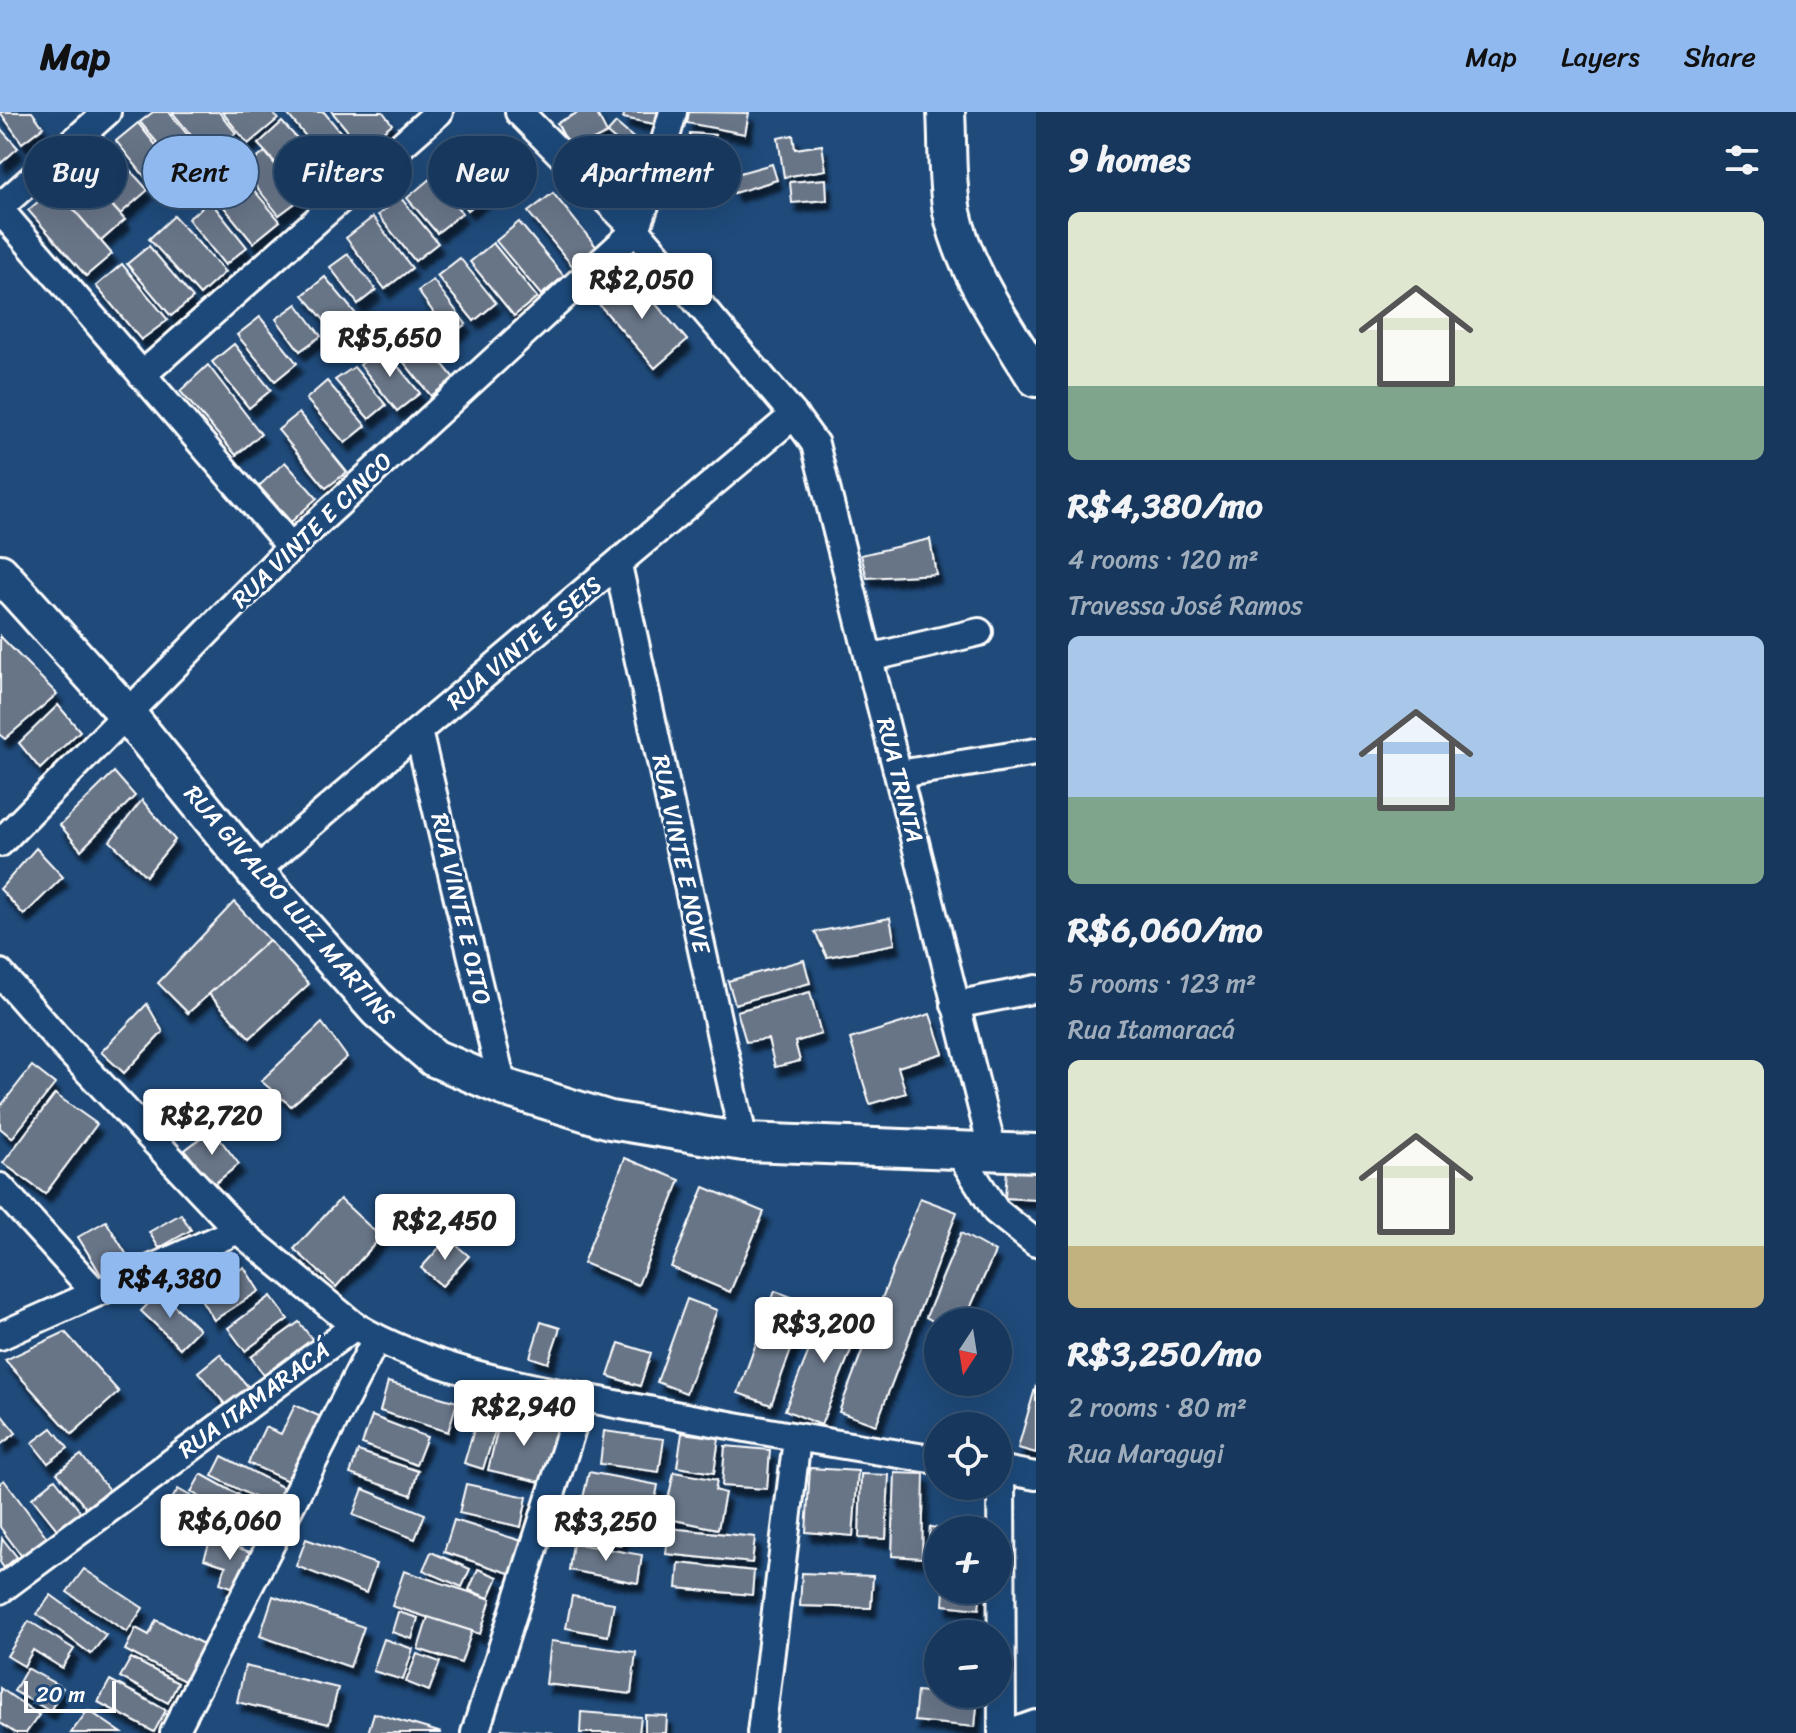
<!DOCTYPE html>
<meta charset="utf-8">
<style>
:root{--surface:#17385c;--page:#244365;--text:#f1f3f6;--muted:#9eacbb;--line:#365272;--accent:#90b9f0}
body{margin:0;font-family:Sriracha,sans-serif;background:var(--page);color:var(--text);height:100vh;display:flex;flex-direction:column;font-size:30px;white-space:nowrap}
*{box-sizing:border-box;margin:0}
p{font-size:26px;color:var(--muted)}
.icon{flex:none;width:44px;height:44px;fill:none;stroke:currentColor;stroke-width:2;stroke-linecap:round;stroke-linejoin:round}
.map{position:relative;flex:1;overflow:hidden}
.side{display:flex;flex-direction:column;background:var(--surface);width:760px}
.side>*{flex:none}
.guide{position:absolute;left:24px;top:24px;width:760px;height:72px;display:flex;gap:16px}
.needle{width:52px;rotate:192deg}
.tools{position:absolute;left:924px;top:1196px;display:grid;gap:16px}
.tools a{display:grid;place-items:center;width:88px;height:88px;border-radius:50%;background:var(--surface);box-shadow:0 8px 32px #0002,0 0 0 2px var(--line);font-size:40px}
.scale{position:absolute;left:24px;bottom:20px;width:92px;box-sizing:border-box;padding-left:8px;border:4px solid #fff;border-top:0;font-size:22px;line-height:28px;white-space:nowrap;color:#fff;-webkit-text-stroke:6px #1f4a7a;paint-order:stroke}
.price{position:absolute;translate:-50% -68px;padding:0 18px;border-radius:8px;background:#fff;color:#222;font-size:26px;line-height:52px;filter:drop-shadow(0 2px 4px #0008)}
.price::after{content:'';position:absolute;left:50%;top:48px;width:24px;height:18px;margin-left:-12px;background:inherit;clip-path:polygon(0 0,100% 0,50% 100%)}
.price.selected{background:var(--accent);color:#111}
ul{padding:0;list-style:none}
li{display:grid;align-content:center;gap:16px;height:424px;padding:0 32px}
li span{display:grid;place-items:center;height:248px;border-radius:12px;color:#555}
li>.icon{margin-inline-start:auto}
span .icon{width:144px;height:144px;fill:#fffc;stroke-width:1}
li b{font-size:34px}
h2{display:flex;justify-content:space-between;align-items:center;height:96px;padding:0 32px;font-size:34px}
.pill{padding:0 28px;border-radius:36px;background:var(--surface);box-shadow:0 8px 32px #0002,0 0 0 2px var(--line);font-size:28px;line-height:72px}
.pill.selected{background:var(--accent);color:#111}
header{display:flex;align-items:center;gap:48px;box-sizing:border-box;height:112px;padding:0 40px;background:var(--accent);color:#111}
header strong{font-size:38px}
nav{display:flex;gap:44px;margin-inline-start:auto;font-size:28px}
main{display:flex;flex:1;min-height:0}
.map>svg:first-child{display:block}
.building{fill:#687487;stroke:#fff;stroke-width:2;filter:url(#shadow)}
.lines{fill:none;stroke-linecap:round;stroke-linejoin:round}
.street-casing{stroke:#fff;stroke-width:32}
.secondary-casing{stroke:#fff;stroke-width:42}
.street{stroke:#1f4a7a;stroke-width:26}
.secondary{stroke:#1f4a7a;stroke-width:36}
.labels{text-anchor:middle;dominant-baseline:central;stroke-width:6;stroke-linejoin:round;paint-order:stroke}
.street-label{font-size:24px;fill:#fff;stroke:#1f4a7a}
</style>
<header>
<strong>Map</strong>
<nav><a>Map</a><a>Layers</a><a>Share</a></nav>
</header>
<main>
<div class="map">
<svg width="1036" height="1621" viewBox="0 0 1036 1621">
<defs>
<filter id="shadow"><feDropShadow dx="5" dy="9" stdDeviation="2" flood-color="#0009"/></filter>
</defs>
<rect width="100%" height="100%" fill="#1f4a7a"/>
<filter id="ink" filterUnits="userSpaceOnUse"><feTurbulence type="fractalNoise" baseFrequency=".0125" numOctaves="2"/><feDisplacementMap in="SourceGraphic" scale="16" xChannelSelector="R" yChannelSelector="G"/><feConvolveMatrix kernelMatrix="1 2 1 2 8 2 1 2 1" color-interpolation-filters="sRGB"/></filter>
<g filter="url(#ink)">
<!-- building -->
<g class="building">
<path d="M0,0H32L43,15L22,31Z"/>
<path d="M153,0H169L200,38L178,56L140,10Z"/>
<path d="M172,0H219L236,21L208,44Z"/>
<path d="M222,0H272L278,7L248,32Z"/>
<path d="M292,0H324L357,40L334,58L288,3Z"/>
<path d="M332,0H383L392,12L362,36Z"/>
<path d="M579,0H596L607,21L572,39L557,11Z"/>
<path d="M625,0H663L660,13L623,6Z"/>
<path d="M689,0L749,1L745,22L687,11Z"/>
<path d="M282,10L333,65L309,87L258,32Z"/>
<path d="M138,11L175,57L153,75L116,29Z"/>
<path d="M616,11L652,42L644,52L607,21Z"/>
<path d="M0,16L18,36L0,52Z"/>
<path d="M690,21L715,23L714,38L689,35Z"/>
<path d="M481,23L515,64L494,82L459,43Z"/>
<path d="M793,23L795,37L822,33L826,58L784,65L778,26Z"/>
<path d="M105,31L148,78L120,102L78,56Z"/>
<path d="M602,36L637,70L622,85L587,51Z"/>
<path d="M265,40L302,86L279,103L243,58Z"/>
<path d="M457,47L487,83L468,98L439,62Z"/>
<path d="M772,52L777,68L734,81L729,64Z"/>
<path d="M78,56L125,108L101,129L55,76Z"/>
<path d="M236,57L280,109L253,131L210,78Z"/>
<path d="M432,65L462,101L437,121L407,86Z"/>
<path d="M826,67L827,88L792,91L790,70Z"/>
<path d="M55,76L112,142L86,164L28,98Z"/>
<path d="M553,81L599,138L575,157L528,100Z"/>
<path d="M400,85L438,131L415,149L378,103Z"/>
<path d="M210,89L247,135L225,153L188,107Z"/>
<path d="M174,104L225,160L200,183L149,127Z"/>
<path d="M373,105L412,156L385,177L346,126Z"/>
<path d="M519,110L564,164L541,183L496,129Z"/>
<path d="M493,131L537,185L514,204L470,150Z"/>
<path d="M149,134L193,186L171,204L127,152Z"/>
<path d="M348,142L376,178L358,192L330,155Z"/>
<path d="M460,146L496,191L474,209L437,164Z"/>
<path d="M122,152L168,208L141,228L96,174Z"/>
<path d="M629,161L687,228L655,256L597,190Z"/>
<path d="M325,165L361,208L339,226L303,183Z"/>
<path d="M433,168L466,212L450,223L418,179Z"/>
<path d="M297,192L321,224L300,239L276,207Z"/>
<path d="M260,205L297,251L275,269L237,223Z"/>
<path d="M417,220L454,266L431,284L394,238Z"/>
<path d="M234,232L271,278L249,296L212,250Z"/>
<path d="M382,235L420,281L397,299L360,253Z"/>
<path d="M208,253L261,322L236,343L180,279Z"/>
<path d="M354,255L386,293L369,307L335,268Z"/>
<path d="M327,269L366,314L345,331L306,287Z"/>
<path d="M299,301L347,360L326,376L278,318Z"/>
<path d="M285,350L317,386L291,410L259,374Z"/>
<path d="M930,427L936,462L867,466L861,443Z"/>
<path d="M0,524L57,582L5,627L0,623Z"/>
<path d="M58,593L80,619L40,657L19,631Z"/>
<path d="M114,660L135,684L81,738L60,713Z"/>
<path d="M142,688L175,728L146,764L110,729Z"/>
<path d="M36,736L63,765L24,803L0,777Z"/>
<path d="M234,790L269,828L188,901L158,871Z"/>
<path d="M890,806L895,832L827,845L815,820Z"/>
<path d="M269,828L309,872L250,926L209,882Z"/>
<path d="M804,848L810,871L735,892L728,869Z"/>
<path d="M810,880L821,922L795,930L800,949L775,955L768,927L746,930L737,899Z"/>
<path d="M147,892L163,920L124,961L101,940Z"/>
<path d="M930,902L943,941L898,955L906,981L870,992L850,927Z"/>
<path d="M322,911L347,945L291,994L261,969Z"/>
<path d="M32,954L55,972L12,1026L0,1016V995Z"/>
<path d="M55,982L97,1012L45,1082L3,1051Z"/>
<path d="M212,1017L239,1052L213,1073L185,1038Z"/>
<path d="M625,1046L680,1068L638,1173L583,1151Z"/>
<path d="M1007,1056L1036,1058V1088L1005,1086Z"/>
<path d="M704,1075L764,1100L730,1180L671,1155Z"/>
<path d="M920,1086L957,1100L876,1313L839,1300Z"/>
<path d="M340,1087L381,1125L336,1175L294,1137Z"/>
<path d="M181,1102L191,1118L159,1136L149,1120Z"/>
<path d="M106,1109L133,1153L105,1169L78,1125Z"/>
<path d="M961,1121L995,1140L964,1210L938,1212L926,1205Z"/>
<path d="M448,1126L469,1144L442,1174L421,1156Z"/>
<path d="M244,1155L259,1179L214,1208L199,1184Z"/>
<path d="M775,1179L808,1191L771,1293L738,1281Z"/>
<path d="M160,1180L199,1217L180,1236L141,1199Z"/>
<path d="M271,1184L288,1207L245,1239L228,1216Z"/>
<path d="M687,1187L717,1198L686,1281L657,1270Z"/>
<path d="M827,1194L863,1208L821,1313L785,1298Z"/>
<path d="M299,1210L315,1231L266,1266L251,1245Z"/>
<path d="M541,1210L560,1216L548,1251L530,1245Z"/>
<path d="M65,1220L119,1280L72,1322L5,1248Z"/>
<path d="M619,1231L651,1241L640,1274L608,1264Z"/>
<path d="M220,1242L251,1278L229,1297L198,1260Z"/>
<path d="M388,1270L457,1290L448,1320L380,1299Z"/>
<path d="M1036,1273V1341L1018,1336Z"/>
<path d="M485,1281L505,1287L483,1357L464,1351Z"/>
<path d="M295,1293L321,1305L290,1370L248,1351L265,1315L281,1322Z"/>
<path d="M502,1300L559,1313L545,1371L488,1358Z"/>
<path d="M0,1301L16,1321L0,1333Z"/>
<path d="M372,1304L427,1325L416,1353L362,1332Z"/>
<path d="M52,1316L68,1336L48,1351L32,1331Z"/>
<path d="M604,1319L664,1327L659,1360L600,1352Z"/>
<path d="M682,1321L719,1326L714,1361L677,1355Z"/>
<path d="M725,1334L770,1338L767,1377L722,1374Z"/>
<path d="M358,1339L418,1359L411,1383L350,1362Z"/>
<path d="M81,1343L109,1378L86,1396L57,1361Z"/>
<path d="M222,1344L286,1377L276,1396L212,1364Z"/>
<path d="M810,1356L858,1359L853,1424L806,1420Z"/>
<path d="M589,1360L658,1373L653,1399L583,1386Z"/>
<path d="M674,1360L717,1368L715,1378L725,1381L718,1417L664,1406Z"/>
<path d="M895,1361L924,1362L922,1446L892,1444Z"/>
<path d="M201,1362L239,1383L229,1401L191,1380Z"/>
<path d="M861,1362L889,1363L886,1427L859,1426Z"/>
<path d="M55,1367L83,1403L60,1421L32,1386Z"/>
<path d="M4,1368L49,1428L24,1447L0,1415V1371Z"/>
<path d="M466,1372L527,1385L521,1415L459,1401Z"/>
<path d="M178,1377L215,1398L205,1416L167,1395Z"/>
<path d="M363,1377L425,1402L415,1427L353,1403Z"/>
<path d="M575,1395L626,1405L621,1433L569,1423Z"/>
<path d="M454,1408L522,1429L512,1462L444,1440Z"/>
<path d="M930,1415L957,1418H938V1446L927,1445Z"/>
<path d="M669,1416L755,1425L752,1451L666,1442Z"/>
<path d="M2,1426L17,1445L4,1456L0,1450Z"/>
<path d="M211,1426L253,1441L240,1478L220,1471L226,1454L204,1447Z"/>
<path d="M306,1427L376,1452L366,1481L296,1454Z"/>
<path d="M573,1431L642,1443L638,1471L569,1458Z"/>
<path d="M431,1440L470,1457L462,1475L423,1458Z"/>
<path d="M679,1451L754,1459L752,1483L677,1476Z"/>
<path d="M84,1457L143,1496L127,1520L67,1480Z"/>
<path d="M478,1457L498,1465L489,1486L469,1478Z"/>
<path d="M404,1459L491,1487L480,1522L392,1494Z"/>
<path d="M802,1461L873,1464L871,1496L800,1494Z"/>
<path d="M944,1478H981L979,1497L943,1493Z"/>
<path d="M51,1483L106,1523L91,1542L37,1502Z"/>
<path d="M273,1484L364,1515L350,1555L260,1524Z"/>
<path d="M572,1484L614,1491L608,1524L566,1516Z"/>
<path d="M398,1500L418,1506L412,1527L392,1520Z"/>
<path d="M428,1505L472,1519L461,1551L418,1537Z"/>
<path d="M156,1508L207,1534L188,1571L125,1538L136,1516L149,1523Z"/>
<path d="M29,1509L74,1537L62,1556L33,1538L24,1554L7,1544Z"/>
<path d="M384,1527L413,1537L403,1568L373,1559Z"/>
<path d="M551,1529L636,1540L631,1582L546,1572Z"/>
<path d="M417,1542L440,1550L429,1579L406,1570Z"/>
<path d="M131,1546L178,1571L168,1591L120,1565Z"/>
<path d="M245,1554L338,1576L329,1612L237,1590Z"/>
<path d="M27,1556L63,1576L50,1599L14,1579Z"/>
<path d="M110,1568L166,1598L154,1620L98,1590Z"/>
<path d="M0,1576L39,1603L26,1621H15L0,1611Z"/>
<path d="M917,1579L978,1585L975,1615L914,1609Z"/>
<path d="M88,1598L122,1621H71Z"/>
<path d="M581,1600L641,1605L639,1621H580Z"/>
<path d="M374,1601L442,1621H368Z"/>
<path d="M645,1603L667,1604L666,1621H645Z"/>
<path d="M502,1617L554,1621H502Z"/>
</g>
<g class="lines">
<defs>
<g id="street">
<path d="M519,0L636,118L794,303L815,332L993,1040"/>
<path d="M0,95L107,0"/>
<path d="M0,98L291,435"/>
<path d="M142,263L439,0"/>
<path d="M618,453L744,1030"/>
<path d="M869,546L979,520"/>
<path d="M418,619L503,975"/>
<path d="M899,662L1036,640"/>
<path d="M0,731L291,435L636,118L654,68L673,0"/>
<path d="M255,760L418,619L794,303"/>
<path d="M0,861L57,926L238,1118L355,1214C432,1260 534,1276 621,1293C727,1313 832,1332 938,1348"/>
<path d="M955,893L1036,877"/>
<path d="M958,1039L996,1099L1036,1131"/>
<path d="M0,1075L95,1180"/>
<path d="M0,1224L238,1118"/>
<path d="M998,1357L1036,1364"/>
<path d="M1001,1358L1002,1621"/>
<path d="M0,1478L355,1214"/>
<path d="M174,1621L376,1227"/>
<path d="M475,1621L582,1285"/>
<path d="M761,1621L797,1327"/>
<path d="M1011,1621L1036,1612"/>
</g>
<g id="secondary">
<path d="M946,0C948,32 946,68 952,100C964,158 1005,216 1036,266"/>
<path d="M0,461L126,601L255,760L378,898L434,946L503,975L610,1008L744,1030L1036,1041"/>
</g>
</defs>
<!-- street casing -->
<use href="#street" class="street-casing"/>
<!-- secondary casing -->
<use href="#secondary" class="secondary-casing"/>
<!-- street -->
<use href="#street" class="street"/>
<!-- secondary -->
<use href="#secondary" class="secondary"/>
</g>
</g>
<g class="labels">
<!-- street labels -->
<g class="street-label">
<text transform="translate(312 418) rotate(-44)">RUA VINTE E CINCO</text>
<text transform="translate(524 531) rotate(-40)">RUA VINTE E SEIS</text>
<text transform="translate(900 668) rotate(76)">RUA TRINTA</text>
<text transform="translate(681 742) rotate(78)">RUA VINTE E NOVE</text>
<text transform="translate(290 793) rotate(49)">RUA GIVALDO LUIZ MARTINS</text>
<text transform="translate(461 797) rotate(77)">RUA VINTE E OITO</text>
<text transform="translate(254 1288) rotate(-36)">RUA ITAMARACÁ</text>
</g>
</g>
</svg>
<div class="tools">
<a><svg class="needle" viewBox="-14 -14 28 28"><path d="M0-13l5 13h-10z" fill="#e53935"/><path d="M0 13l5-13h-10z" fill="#9eacbb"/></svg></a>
<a><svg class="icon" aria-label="locate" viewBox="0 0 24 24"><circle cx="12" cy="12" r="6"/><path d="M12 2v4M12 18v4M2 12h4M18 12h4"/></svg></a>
<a>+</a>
<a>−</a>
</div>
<div class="scale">20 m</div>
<b class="price" style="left:642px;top:209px">R$2,050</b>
<b class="price" style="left:390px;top:267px">R$5,650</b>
<b class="price" style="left:212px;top:1045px">R$2,720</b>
<b class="price" style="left:445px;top:1150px">R$2,450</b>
<b class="price selected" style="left:170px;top:1208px">R$4,380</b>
<b class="price" style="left:824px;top:1253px">R$3,200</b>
<b class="price" style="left:524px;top:1336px">R$2,940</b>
<b class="price" style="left:230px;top:1450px">R$6,060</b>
<b class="price" style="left:606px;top:1451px">R$3,250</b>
<div class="guide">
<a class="pill">Buy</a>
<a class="pill selected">Rent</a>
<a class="pill">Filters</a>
<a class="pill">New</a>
<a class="pill">Apartment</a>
</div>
</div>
<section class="side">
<h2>9 homes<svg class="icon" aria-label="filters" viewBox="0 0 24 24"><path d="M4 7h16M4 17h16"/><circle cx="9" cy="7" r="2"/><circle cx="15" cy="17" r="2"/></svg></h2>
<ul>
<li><span style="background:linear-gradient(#dfe7d0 70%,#7fa58c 0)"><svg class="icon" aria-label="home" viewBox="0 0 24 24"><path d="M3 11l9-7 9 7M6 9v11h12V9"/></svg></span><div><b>R$4,380/mo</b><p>4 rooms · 120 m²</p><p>Travessa José Ramos</p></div></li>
<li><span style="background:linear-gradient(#a9c7e8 65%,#7fa58c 0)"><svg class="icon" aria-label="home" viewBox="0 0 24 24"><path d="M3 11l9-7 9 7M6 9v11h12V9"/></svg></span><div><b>R$6,060/mo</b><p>5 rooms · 123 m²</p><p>Rua Itamaracá</p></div></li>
<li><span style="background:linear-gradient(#dfe7d0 75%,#c2b280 0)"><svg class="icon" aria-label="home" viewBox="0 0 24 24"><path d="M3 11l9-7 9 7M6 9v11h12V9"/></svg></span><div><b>R$3,250/mo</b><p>2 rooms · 80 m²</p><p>Rua Maragugi</p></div></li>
</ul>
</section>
</main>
